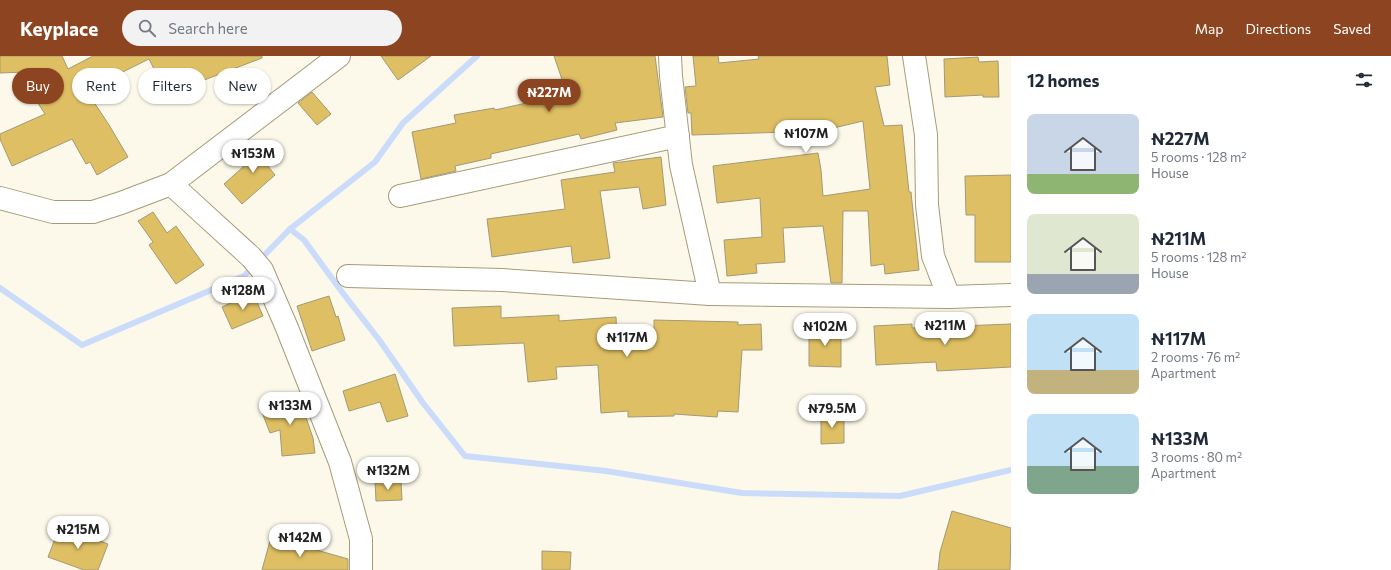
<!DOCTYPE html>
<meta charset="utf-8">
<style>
:root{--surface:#fff;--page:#f2f2f3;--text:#1f2937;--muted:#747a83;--accent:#8c4520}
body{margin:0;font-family:Commissioner,sans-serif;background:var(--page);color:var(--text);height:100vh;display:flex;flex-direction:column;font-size:15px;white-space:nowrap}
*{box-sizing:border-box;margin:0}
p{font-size:13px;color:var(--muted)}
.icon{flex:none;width:22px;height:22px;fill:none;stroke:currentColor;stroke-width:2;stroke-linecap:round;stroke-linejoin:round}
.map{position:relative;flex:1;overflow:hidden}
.drawer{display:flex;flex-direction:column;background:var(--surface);width:380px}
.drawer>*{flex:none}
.banner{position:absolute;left:12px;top:12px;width:380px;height:36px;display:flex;gap:8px}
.price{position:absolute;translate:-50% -34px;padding:0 9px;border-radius:14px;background:#fff;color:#222;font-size:13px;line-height:26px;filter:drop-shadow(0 1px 2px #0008)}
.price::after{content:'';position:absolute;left:50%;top:24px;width:12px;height:9px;margin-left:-6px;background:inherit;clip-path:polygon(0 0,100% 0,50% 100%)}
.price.active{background:var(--accent);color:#fff}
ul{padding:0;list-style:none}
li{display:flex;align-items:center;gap:12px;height:100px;padding:0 16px}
li span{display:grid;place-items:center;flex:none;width:112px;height:80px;border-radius:8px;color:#555}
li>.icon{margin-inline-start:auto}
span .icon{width:48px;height:48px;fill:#fffc;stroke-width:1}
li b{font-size:17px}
h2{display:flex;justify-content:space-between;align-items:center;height:48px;padding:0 16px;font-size:17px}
.chip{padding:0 14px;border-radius:18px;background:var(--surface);box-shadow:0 1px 3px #0004;font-size:14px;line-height:36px}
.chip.active{background:var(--accent);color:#fff}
header{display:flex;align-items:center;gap:24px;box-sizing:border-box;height:56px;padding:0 20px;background:var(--accent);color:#fff}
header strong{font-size:19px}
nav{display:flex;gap:22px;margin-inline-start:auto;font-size:14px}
.search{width:280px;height:36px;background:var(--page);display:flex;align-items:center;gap:10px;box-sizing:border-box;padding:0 14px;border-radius:22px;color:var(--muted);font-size:15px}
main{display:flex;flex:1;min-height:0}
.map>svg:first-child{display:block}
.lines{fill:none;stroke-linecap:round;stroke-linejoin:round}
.stream{stroke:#cbdcfb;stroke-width:6}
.building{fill:#debf63;stroke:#a49977}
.minor-casing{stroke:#a69b79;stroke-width:24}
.minor{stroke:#fff;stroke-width:22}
</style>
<header>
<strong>Keyplace</strong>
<div class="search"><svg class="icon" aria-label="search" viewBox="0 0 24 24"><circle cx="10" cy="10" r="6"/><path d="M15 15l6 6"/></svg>Search here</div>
<nav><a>Map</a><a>Directions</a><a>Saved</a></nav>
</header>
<main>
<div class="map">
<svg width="1011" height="514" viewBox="0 0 1011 514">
<rect width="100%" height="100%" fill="#fdf9ea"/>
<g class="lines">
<!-- stream -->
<g class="stream">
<path d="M290,173L304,184L342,236L380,285L423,347L465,400L606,415L742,437L900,440L1011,414"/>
<path d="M0,232L82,289L244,220L290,173L375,106L403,67L477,0"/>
</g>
</g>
<!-- building -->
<g class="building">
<path d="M0,0H62L68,13L93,0H262V2L199,26L198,21L166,37L149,3L86,34L109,69L128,101L97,119L90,106L86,108L72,83L12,110L0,83V78L45,58L34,41L35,40L25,16L0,17Z"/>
<path d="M381,0H431L398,24Z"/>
<path d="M554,0H655L663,61L615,67L617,74L581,83L579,78L491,98V102L455,110L456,115L421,123L412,76L456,67L454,59L494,52L495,54L567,38Z"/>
<path d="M693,0H718L719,7L759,3L758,0H887L890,29L875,31L884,70L902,69L909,136H911L919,214L885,218L884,208L871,210L868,155H843L842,227H831L823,170L783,172L785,206L756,208L757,217L727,220L724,184L762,181L760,142L717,147L713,110L818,97L821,114L823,140L870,133L863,65L821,75L692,79L691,57H688L685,31L696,30Z"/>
<path d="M978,1L979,6L998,5L999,41H983V39L945,41L944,3Z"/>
<path d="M312,36L331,58L317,69L298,47Z"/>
<path d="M266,85L279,100L267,109L275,119L242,148L224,128L252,103L249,99Z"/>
<path d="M661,101L666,149L643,153L639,131L600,135L610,202L573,207L571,190L492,201L487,163L565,153L561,124L615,116L613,107Z"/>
<path d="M1011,119V206H975V159H966L965,120Z"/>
<path d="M153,156L167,177L176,170L204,209L176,228L149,189L153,186L138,165Z"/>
<path d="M253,237L263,260L232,273L222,251Z"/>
<path d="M329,240L336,261L338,260L345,284L312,295L297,250Z"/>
<path d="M501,250V262L559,259V265L616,261L617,284L654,282V264L738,266V269L761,268L762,294H742L738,356L718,355L717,361L674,358V360L628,361V355L601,357L598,309L556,311L557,323L528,326L524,287L454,290L452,252Z"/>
<path d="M912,268V272L1011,268V311L937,315L936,306L876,309L874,270Z"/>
<path d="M809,271H841V311L809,310Z"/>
<path d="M395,318L408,360L387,366L380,346L349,355L343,335Z"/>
<path d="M298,338L313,382L315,397L282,400L280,374L270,377L260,351Z"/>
<path d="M844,358V387L821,388V359Z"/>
<path d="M375,425H401L402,444L376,445Z"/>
<path d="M952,455L1011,472L1010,514H938L940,496Z"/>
<path d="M60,470L108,488L98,514H84L48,501Z"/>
<path d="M271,481L348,503V514H262Z"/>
<path d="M542,495L571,496L570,514H542Z"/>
</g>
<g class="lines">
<defs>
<g id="minor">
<path d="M670,0L671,20L681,109L710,238"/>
<path d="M914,0L926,79L927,149L933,200L949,241"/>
<path d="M171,128L251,201L262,214L287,272L340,406L361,483V514"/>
<path d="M400,140L678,80"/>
<path d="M0,142L53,156H93L121,147L171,128L339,0"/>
<path d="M348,220L502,224L710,238L949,241L1011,239"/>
</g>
</defs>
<!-- minor casing -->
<use href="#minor" class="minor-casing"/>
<!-- minor -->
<use href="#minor" class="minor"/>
</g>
</svg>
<b class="price active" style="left:549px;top:57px">₦227M</b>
<b class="price" style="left:806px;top:98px">₦107M</b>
<b class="price" style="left:253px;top:118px">₦153M</b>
<b class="price" style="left:243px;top:255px">₦128M</b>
<b class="price" style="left:945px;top:290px">₦211M</b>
<b class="price" style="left:825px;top:291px">₦102M</b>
<b class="price" style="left:627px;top:302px">₦117M</b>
<b class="price" style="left:290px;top:370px">₦133M</b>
<b class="price" style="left:832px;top:373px">₦79.5M</b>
<b class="price" style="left:388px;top:435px">₦132M</b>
<b class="price" style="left:78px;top:494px">₦215M</b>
<b class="price" style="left:300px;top:502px">₦142M</b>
<div class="banner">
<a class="chip active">Buy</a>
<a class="chip">Rent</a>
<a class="chip">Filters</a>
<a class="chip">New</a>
</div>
</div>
<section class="drawer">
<h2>12 homes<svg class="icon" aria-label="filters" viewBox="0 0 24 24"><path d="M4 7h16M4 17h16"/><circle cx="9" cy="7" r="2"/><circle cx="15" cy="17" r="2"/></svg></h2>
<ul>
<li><span style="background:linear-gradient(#c9d6e8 75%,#8fb573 0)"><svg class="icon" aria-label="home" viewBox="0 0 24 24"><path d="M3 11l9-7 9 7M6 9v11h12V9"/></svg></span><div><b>₦227M</b><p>5 rooms · 128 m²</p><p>House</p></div></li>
<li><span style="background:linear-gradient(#dfe7d0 75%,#9aa5b1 0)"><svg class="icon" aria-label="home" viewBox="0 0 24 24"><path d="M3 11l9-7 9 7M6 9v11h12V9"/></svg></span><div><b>₦211M</b><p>5 rooms · 128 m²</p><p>House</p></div></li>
<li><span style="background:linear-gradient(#bfe0f5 70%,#c2b280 0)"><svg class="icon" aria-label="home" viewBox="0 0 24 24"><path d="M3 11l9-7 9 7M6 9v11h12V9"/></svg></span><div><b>₦117M</b><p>2 rooms · 76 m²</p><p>Apartment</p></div></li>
<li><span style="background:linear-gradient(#bfe0f5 65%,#7fa58c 0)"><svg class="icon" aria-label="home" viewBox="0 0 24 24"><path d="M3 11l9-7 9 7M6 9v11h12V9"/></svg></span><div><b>₦133M</b><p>3 rooms · 80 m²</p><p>Apartment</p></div></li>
</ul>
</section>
</main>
